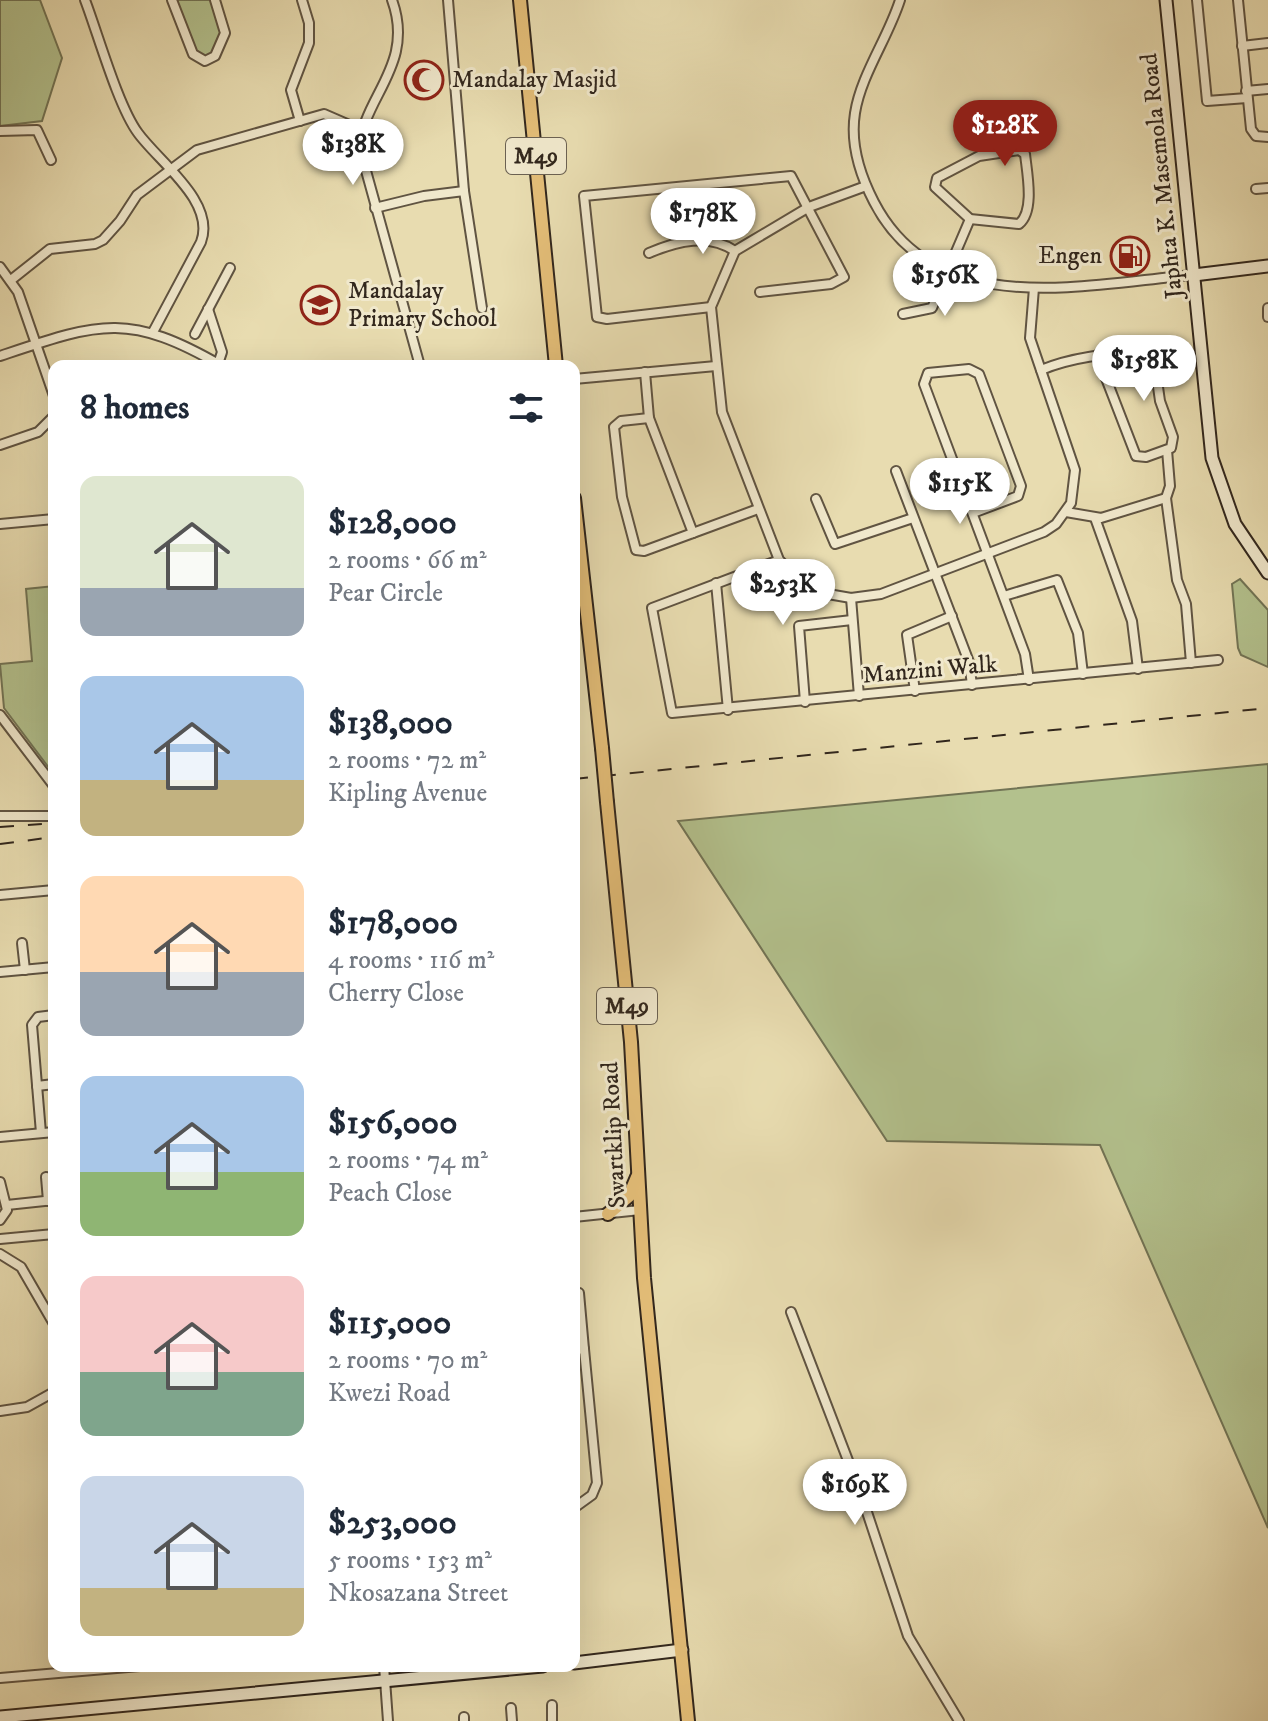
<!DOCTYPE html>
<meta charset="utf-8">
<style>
:root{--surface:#fff;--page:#f6f6f7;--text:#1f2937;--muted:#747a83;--accent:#8f2418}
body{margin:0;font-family:"IM FELL DW Pica",serif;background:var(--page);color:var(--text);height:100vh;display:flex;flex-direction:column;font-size:30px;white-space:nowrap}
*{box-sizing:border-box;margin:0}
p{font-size:26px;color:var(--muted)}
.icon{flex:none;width:44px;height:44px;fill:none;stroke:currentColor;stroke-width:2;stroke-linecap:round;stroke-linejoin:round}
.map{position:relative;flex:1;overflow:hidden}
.panel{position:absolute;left:48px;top:360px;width:532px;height:1312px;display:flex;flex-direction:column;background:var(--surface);border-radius:16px;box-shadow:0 8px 32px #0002}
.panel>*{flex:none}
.price{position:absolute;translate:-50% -68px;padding:0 18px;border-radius:28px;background:#fff;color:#222;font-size:26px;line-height:52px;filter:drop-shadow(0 2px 4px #0008)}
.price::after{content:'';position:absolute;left:50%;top:48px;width:24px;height:18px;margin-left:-12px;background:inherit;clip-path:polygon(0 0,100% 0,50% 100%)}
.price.active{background:var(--accent);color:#fff}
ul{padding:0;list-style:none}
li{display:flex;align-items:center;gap:24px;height:200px;padding:0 32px}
li span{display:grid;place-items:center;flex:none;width:224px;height:160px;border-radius:16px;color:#555}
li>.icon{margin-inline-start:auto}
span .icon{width:96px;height:96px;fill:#fffc;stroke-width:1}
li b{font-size:34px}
h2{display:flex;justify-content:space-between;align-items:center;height:96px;padding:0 32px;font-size:34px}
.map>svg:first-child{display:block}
.green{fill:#b3c18d;stroke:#727455;stroke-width:2}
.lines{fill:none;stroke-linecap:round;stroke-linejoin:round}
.street-casing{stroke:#605442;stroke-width:12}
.secondary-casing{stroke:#32271d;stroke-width:15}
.primary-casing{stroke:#32271d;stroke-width:16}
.street{stroke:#f0e8cc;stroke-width:8}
.secondary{stroke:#f0e8cc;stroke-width:11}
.primary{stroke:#e4be78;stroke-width:12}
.rail{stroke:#32271d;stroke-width:2;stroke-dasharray:14 14;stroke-linecap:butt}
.primary-bridge-casing{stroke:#32271d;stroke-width:16;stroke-linecap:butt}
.primary-bridge{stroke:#e4be78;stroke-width:12}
.labels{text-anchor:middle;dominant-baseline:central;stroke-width:6;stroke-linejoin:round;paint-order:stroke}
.shield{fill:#f0e8cc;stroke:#6b6152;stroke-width:2}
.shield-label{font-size:22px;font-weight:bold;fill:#32271d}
.poi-label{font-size:24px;fill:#32271d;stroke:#f0e8cc;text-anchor:start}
.street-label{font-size:24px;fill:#32271d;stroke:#f0e8cc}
</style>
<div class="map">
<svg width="1268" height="1721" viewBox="0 0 1268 1721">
<rect width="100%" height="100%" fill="#e8dcb0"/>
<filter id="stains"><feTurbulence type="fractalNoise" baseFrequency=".0025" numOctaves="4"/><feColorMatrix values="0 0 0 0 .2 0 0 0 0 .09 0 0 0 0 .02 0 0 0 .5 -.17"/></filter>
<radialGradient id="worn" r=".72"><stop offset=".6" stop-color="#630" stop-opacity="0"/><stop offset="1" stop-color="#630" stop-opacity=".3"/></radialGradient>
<!-- green -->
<g class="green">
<path d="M0,0H40L62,58L42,121L0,126Z"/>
<path d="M175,0H211L222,29L213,53L204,58L196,53Z"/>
<path d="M1240,579L1268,610V667L1241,655L1238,648L1232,584Z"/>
<path d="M54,586V770L52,772L4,708L0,664L32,661L26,589Z"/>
<path d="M1268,764V1528L1100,1145L887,1141L678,821Z"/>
</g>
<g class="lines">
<defs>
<g id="street">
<path d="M85,0C98,34 118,106 138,133C159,162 216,202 201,242L153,332"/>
<path d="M172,0L193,54L205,61L215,56L225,33L215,0"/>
<path d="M392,0C416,66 361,98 360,149L420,366"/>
<path d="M448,0L464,191L482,308"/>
<path d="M900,0C888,38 861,75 855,113C850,144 860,175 874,202C936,322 1084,284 1194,275"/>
<path d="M1197,0L1207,101L1247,98"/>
<path d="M1238,0L1251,129L1256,136L1268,137"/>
<path d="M1242,46L1268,43"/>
<path d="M1246,91L1268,89"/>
<path d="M300,121L291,90L309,43V23L302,0"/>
<path d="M0,131L37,130L51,160"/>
<path d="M1019,150L1025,154C1027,173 1035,211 1019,224L970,219L935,187L937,178L979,156Z"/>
<path d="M866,186L809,207L735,251L711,307L722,412L779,560L798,578L828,594L851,598L881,594L1044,532L1056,524L1071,503L1075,470L1030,338L1034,288"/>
<path d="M1256,189L1268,188"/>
<path d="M375,208L424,196L464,191"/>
<path d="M649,253C677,241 709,233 735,251"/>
<path d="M0,267L18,292L54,396"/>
<path d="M11,280L50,249L95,244L103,240L120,221L137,195L197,150L324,114L363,131"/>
<path d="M711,307L607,319L597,317L584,196L791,176L844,277L831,284L760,292"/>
<path d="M1268,308V317"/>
<path d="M208,309L222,352L218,364"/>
<path d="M903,314L932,308L970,219"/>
<path d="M195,334L230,268"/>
<path d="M0,356C99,323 127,311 222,366"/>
<path d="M1041,370C1075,356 1109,354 1145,351L1153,352L1160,401L1173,437L1171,448L1146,457L1136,456L1097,355"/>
<path d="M645,372L649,418L693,533"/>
<path d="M574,379L716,366"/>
<path d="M649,418L621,421L614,427L622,497L636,550L644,551L758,509"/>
<path d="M0,445L38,432L54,416"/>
<path d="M1167,450L1170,486L1166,498L1177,580L1186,604L1191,663"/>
<path d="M896,471L969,662L972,685"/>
<path d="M816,499L835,544L913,518"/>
<path d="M1066,512L1101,518L1166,498"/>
<path d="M973,513L1018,496L1021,486L979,374L969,369L928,373L924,384L1025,654L1029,680"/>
<path d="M1095,518L1132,621L1138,669"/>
<path d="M0,524L54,519"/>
<path d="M779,560L652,608L672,713L1218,660"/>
<path d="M716,583L728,710"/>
<path d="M1004,596L1057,580L1078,633L1083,674"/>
<path d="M851,598L859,696"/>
<path d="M915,691L907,635L952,616"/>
<path d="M805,702L799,626L852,620"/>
<path d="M0,715L54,786"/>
<path d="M0,816H54"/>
<path d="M0,895L54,890"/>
<path d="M22,943L25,970"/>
<path d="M0,972L54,967"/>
<path d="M37,1086L54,1084"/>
<path d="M41,1133L32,1025L38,1017L54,1015"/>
<path d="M0,1137L54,1132"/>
<path d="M46,1177L48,1201"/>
<path d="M0,1182L7,1210L0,1220"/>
<path d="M7,1205L54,1200"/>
<path d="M574,1217L640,1210"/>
<path d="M0,1239L54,1234"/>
<path d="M0,1254L21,1267L54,1324"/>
<path d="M579,1293L584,1349"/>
<path d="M791,1312L862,1497L908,1636L959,1721"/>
<path d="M574,1350L584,1349L597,1483L592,1495L574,1508"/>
<path d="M0,1411L27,1407L54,1392"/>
<path d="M384,1666L388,1721"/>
<path d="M0,1678L140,1666"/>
<path d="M552,1705V1721"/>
<path d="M511,1708L512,1721"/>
<path d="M464,1717V1721"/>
</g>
<g id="secondary">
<path d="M1166,0L1212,458L1235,524L1268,573"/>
<path d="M1194,275L1268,266"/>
<path d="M574,1663L682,1650"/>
<path d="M0,1717L543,1666"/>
</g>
<g id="primary">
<path d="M520,0L556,366"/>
<path d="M574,498L602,748"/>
<path d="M607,802L631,1042L644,1278L688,1721"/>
<path d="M608,1214L629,1196L637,1177"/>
</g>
</defs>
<!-- street casing -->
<use href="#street" class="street-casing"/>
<!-- secondary casing -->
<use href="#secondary" class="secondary-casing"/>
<!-- primary casing -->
<use href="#primary" class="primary-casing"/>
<!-- street -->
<use href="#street" class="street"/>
<!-- secondary -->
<use href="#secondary" class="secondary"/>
<!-- primary -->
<use href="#primary" class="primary"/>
<!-- rail -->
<g class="rail">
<path d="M574,779L1268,708"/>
<path d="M0,827L54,823"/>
<path d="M0,844L54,837"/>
</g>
<defs>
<path id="primary-bridge" d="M602,748L607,802"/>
</defs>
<!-- primary-bridge casing -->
<use href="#primary-bridge" class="primary-bridge-casing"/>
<!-- primary-bridge -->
<use href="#primary-bridge" class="primary-bridge"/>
</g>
<!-- icons -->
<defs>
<symbol id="mosque-ring" viewBox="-11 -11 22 22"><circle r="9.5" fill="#f0e8cc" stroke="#8f2418" stroke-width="1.5"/><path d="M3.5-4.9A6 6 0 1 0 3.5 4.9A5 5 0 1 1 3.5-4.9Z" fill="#8f2418"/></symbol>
<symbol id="fuel-ring" viewBox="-11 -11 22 22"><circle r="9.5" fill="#f0e8cc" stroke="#8f2418" stroke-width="1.5"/><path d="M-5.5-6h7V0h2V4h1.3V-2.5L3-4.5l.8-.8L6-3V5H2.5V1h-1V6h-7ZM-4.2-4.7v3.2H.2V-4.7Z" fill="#8f2418"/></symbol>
<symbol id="school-ring" viewBox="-11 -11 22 22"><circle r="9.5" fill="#f0e8cc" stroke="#8f2418" stroke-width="1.5"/><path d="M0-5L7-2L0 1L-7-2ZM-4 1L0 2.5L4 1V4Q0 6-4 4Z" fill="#8f2418"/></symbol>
</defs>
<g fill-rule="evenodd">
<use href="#mosque-ring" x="402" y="58" width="44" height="44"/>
<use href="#fuel-ring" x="1108" y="234" width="44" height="44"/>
<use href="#school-ring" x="298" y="283" width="44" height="44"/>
</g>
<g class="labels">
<!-- shield labels -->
<g class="shield">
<rect x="506" y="138" width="60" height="36" rx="6"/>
<rect x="597" y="988" width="60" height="36" rx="6"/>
</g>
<g class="shield-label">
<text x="536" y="156">M49</text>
<text x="627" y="1006">M49</text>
</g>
<!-- poi labels -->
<g class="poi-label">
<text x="452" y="80">Mandalay Masjid</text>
<text x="1102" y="256" text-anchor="end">Engen</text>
<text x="348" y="291">Mandalay<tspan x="348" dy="28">Primary School</tspan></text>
</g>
<!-- street labels -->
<g class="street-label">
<text transform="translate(1162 176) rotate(-96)">Japhta K. Masemola Road</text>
<text transform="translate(930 670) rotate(-5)">Manzini Walk</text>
<text transform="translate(614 1135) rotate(-93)">Swartklip Road</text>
</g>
</g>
<rect width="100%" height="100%" filter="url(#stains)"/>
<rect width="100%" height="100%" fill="url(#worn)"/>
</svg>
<b class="price active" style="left:1005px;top:168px">$128K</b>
<b class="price" style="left:353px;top:187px">$138K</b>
<b class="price" style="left:703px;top:256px">$178K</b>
<b class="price" style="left:945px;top:318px">$156K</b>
<b class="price" style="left:1144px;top:403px">$158K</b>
<b class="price" style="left:960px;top:526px">$115K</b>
<b class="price" style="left:783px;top:627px">$253K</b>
<b class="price" style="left:855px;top:1527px">$169K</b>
<section class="panel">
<h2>8 homes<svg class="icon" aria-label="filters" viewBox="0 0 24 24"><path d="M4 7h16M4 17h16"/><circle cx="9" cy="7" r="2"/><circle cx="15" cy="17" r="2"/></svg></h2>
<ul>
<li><span style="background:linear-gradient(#dfe7d0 70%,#9aa5b1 0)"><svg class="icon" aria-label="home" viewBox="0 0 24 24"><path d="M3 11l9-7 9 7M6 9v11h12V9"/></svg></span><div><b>$128,000</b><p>2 rooms · 66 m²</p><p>Pear Circle</p></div></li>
<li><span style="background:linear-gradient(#a9c7e8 65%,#c2b280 0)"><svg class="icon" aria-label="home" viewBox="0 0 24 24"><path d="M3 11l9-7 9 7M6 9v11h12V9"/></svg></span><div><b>$138,000</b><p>2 rooms · 72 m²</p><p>Kipling Avenue</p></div></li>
<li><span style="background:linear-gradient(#ffd9b3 60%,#9aa5b1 0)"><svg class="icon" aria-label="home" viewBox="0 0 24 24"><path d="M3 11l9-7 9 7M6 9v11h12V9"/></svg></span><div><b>$178,000</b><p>4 rooms · 116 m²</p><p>Cherry Close</p></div></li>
<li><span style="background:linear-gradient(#a9c7e8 60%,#8fb573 0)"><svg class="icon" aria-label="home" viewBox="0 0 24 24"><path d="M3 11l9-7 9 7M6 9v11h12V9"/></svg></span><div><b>$156,000</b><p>2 rooms · 74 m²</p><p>Peach Close</p></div></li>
<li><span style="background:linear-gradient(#f6c9c9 60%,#7fa58c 0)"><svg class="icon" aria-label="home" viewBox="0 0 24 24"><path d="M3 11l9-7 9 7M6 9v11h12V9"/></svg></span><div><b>$115,000</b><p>2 rooms · 70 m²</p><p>Kwezi Road</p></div></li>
<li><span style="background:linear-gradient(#c9d6e8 70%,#c2b280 0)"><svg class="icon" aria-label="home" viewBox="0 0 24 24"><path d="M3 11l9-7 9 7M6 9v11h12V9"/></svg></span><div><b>$253,000</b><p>5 rooms · 153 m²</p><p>Nkosazana Street</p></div></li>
</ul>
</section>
</div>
